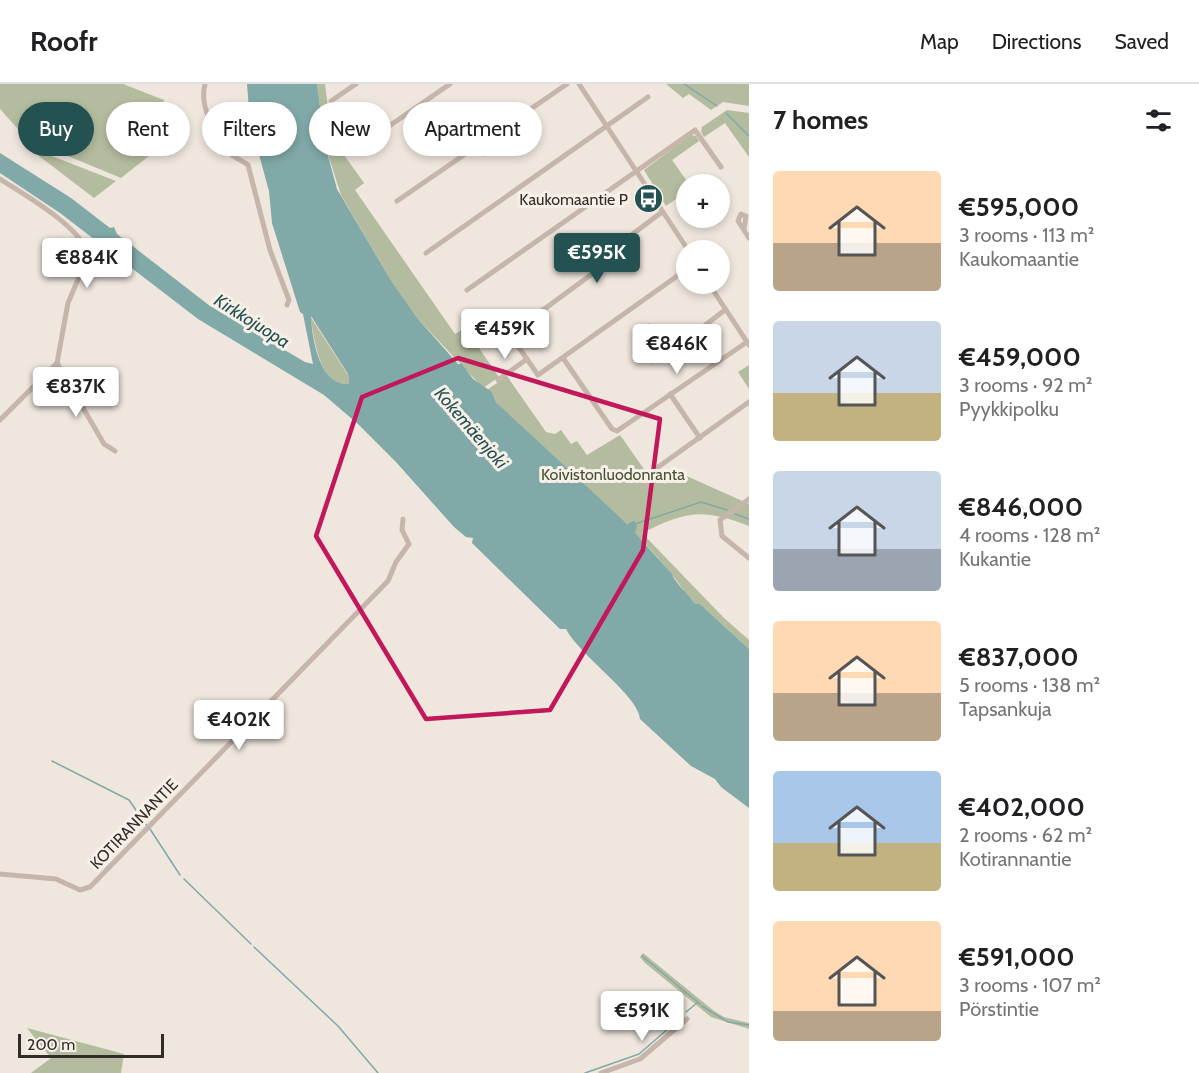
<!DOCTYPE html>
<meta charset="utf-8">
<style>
:root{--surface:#fff;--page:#f6f6f6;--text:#202124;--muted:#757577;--line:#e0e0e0;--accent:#245151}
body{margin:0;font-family:Cabin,sans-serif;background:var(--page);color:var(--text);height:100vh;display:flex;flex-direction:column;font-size:22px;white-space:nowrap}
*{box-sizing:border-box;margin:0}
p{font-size:20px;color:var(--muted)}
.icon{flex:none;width:33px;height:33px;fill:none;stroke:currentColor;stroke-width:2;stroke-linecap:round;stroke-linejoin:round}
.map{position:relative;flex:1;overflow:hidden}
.side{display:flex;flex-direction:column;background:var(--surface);width:450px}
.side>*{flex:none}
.banner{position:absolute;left:18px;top:18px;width:570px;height:54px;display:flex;gap:12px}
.controls{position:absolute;left:676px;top:90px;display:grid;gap:12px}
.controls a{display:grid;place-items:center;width:54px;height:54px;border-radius:50%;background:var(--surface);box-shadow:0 3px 9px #0003;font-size:30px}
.scale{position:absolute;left:18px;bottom:15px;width:146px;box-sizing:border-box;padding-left:6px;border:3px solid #342c29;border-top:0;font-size:16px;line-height:21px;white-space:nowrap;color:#342c29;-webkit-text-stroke:4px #f7f0e9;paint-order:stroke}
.price{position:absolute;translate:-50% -51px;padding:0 14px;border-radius:6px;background:#fff;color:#222;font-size:20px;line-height:39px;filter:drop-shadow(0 2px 3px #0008)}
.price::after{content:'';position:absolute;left:50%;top:36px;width:18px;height:14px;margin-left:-9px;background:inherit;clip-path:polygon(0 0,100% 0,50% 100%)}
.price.on{background:var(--accent);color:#fff}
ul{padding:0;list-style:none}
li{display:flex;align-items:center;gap:18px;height:150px;padding:0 24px}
li span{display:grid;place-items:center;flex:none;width:168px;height:120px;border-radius:6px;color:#555}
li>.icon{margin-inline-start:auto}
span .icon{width:72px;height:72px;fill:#fffc;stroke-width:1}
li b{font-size:26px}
h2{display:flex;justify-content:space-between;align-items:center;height:72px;padding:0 24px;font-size:26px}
.pill{padding:0 21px;border-radius:27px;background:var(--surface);box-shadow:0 3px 9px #0003;font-size:21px;line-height:54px}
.pill.on{background:var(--accent);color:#fff}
header{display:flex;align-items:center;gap:36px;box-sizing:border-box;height:84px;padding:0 30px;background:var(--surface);border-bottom:2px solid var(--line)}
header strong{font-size:28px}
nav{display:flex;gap:33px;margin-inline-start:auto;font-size:21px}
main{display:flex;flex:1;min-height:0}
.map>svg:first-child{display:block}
.green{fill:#b4bc9f}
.water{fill:#80a9a8;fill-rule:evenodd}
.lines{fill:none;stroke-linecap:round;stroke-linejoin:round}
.stream{stroke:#80a9a8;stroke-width:1.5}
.street{stroke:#c6b5ab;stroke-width:5}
.marked{fill:none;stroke:#c2185b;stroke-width:4.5;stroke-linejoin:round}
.labels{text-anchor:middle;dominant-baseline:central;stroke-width:6;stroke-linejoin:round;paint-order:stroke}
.poi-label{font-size:16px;fill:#342c29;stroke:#f7f0e9;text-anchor:end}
.park-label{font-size:16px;fill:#465030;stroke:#f7f0e9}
.street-label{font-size:16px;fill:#342c29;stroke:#f7f0e9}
.water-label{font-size:18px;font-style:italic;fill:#245151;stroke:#f7f0e9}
</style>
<header>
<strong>Roofr</strong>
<nav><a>Map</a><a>Directions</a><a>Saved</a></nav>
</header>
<main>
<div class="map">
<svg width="749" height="989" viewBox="0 0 749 989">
<rect width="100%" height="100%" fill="#efe6dd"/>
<!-- green -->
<g class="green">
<path d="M0,0H123L164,16L154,68L121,94L27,55L0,25Z"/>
<path d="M317,0H325L332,54L364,99L355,106L455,250L465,244L499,293L483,304L418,235L392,198L341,111L325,61Z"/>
<path d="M666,0H749V22L723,18L711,26L689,10L683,14Z"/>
<path d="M727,26L749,29V73L725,39L704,53L701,48L702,43Z"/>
<path d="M691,51L696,52L699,57L672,76L689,100L687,107L666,122L644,86Z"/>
<path d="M495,53L501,61L484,73L478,64Z"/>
<path d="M26,62L116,97L94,114Z"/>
<path d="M310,232L348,291L349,300C318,302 315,254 310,232Z"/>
<path d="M649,239L670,268L652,280L632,251Z"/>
<path d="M749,281V305L738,288Z"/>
<path d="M507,292L546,348L555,350L561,346L571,360L577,357L587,371L620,351L646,388L653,384L665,400L680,389L749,420V442C702,424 687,427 642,449L724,534L749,556V565L700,520L694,519C675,495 658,471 634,449V436L627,440L611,427L496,318L492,308L487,306Z"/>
<path d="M643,869L714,927L724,933L749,939V945L711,933L645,879L640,873Z"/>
<path d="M27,944L124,970L121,989H31L51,974Z"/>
</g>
<!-- water -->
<path class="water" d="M247,0H317L325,61L337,105L392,198L418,235L458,280H462L473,295L492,308L496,318L627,440L634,436L637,442L635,449L672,490C674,498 688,509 694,519L700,520L749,565V724L721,703L715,695L691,682L640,635C639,612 580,572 566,545H560L472,459L473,454L466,453L454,443L396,378L358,340L324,311L198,235L60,129L0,89V69L71,114L110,144L114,143L117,150L210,222L305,278L313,280L303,230L300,228L272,139L269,107L250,38ZM311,232L348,290L349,300C319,302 312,253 311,232Z"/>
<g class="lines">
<!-- stream -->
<g class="stream">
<path d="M684,0L717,22"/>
<path d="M726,29L749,52"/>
<path d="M735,430L749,435"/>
<path d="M635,440L701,418L727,426"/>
<path d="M52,677L129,716L147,742"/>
<path d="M150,745L180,791"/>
<path d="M184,795L251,860"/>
<path d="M254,863L338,942L378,989"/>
<path d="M642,872L700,920"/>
<path d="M702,922L728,938L749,941"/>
<path d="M686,928L697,919"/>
<path d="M585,989L639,970L683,932"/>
</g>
<!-- street -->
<g class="street">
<path d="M205,0C199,22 215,50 228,68C234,74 242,76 248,81L270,166L289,216L287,221"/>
<path d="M579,0L688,166"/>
<path d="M331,17L356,0"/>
<path d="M379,49L450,0"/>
<path d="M0,95C23,110 85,145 88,172L68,219L57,279L0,336"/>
<path d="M397,117L567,0"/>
<path d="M662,128L622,158L611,176L513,248V255L538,291L687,185"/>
<path d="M744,146L746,132L741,130L738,137L749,154"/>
<path d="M426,169L648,13"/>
<path d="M709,200L749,261"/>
<path d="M467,206L695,46L721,83"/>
<path d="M670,268L725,226"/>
<path d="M563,274L612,345L617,347L747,258"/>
<path d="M57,279L104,360L115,367"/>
<path d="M498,296L527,275"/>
<path d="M670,310L700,354"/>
<path d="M647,401L645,396L647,391L749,318"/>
<path d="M749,415L720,436L722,452L749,474"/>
<path d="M0,790L56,795L80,806L90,803L388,497L396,478L409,460L402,446L403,435"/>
<path d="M601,989L640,975L687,935"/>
</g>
</g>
<!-- marked area -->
<path class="marked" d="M458,274L660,335L643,466L550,626L426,635L316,452L362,313Z"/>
<!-- icons -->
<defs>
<symbol id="bus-disc" viewBox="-11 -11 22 22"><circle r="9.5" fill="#245151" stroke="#f7f0e9"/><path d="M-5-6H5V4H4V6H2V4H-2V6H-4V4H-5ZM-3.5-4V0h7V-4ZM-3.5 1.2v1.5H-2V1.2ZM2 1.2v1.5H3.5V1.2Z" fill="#fff"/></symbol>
</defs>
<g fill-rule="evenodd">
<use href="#bus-disc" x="632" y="98" width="33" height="33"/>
</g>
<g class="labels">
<!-- poi labels -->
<g class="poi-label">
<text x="628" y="115">Kaukomaantie P</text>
</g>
<!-- park labels -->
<g class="park-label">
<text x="613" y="390">Koivistonluodonranta</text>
</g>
<!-- street labels -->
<g class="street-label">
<text transform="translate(134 740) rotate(-46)">KOTIRANNANTIE</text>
</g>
<!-- water labels -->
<g class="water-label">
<text transform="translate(252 237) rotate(32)">Kirkkojuopa</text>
<text transform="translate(471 344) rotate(49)">Kokemäenjoki</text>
</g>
</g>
</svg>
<div class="controls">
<a>+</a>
<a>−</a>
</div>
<div class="scale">200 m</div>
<b class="price on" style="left:597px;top:200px">€595K</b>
<b class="price" style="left:87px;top:205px">€884K</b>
<b class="price" style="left:505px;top:276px">€459K</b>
<b class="price" style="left:677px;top:291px">€846K</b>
<b class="price" style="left:76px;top:334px">€837K</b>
<b class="price" style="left:239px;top:667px">€402K</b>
<b class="price" style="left:642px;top:958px">€591K</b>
<div class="banner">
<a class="pill on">Buy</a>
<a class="pill">Rent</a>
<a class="pill">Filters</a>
<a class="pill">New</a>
<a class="pill">Apartment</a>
</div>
</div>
<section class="side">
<h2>7 homes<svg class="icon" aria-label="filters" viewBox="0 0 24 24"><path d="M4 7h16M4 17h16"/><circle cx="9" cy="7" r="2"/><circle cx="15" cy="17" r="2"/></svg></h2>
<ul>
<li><span style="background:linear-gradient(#ffd9b3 60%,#b9a48a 0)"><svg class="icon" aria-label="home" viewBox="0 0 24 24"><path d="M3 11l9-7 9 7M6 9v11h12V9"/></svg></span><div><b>€595,000</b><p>3 rooms · 113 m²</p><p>Kaukomaantie</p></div></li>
<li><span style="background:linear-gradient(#c9d6e8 60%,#c2b280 0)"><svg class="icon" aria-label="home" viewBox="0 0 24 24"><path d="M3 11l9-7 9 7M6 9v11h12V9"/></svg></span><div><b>€459,000</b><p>3 rooms · 92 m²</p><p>Pyykkipolku</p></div></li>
<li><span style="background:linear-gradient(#c9d6e8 65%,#9aa5b1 0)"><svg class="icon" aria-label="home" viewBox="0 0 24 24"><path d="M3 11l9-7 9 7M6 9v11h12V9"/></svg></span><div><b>€846,000</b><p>4 rooms · 128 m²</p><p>Kukantie</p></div></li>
<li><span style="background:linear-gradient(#ffd9b3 60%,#b9a48a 0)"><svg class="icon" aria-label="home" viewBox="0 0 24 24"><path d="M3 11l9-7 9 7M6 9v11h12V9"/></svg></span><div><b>€837,000</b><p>5 rooms · 138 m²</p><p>Tapsankuja</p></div></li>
<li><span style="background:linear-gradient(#a9c7e8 60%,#c2b280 0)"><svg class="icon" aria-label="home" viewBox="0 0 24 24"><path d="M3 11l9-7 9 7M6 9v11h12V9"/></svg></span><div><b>€402,000</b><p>2 rooms · 62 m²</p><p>Kotirannantie</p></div></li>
<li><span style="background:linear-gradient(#ffd9b3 75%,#b9a48a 0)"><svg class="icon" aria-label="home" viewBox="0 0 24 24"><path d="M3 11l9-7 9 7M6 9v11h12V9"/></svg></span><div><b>€591,000</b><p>3 rooms · 107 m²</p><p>Pörstintie</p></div></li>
</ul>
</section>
</main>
